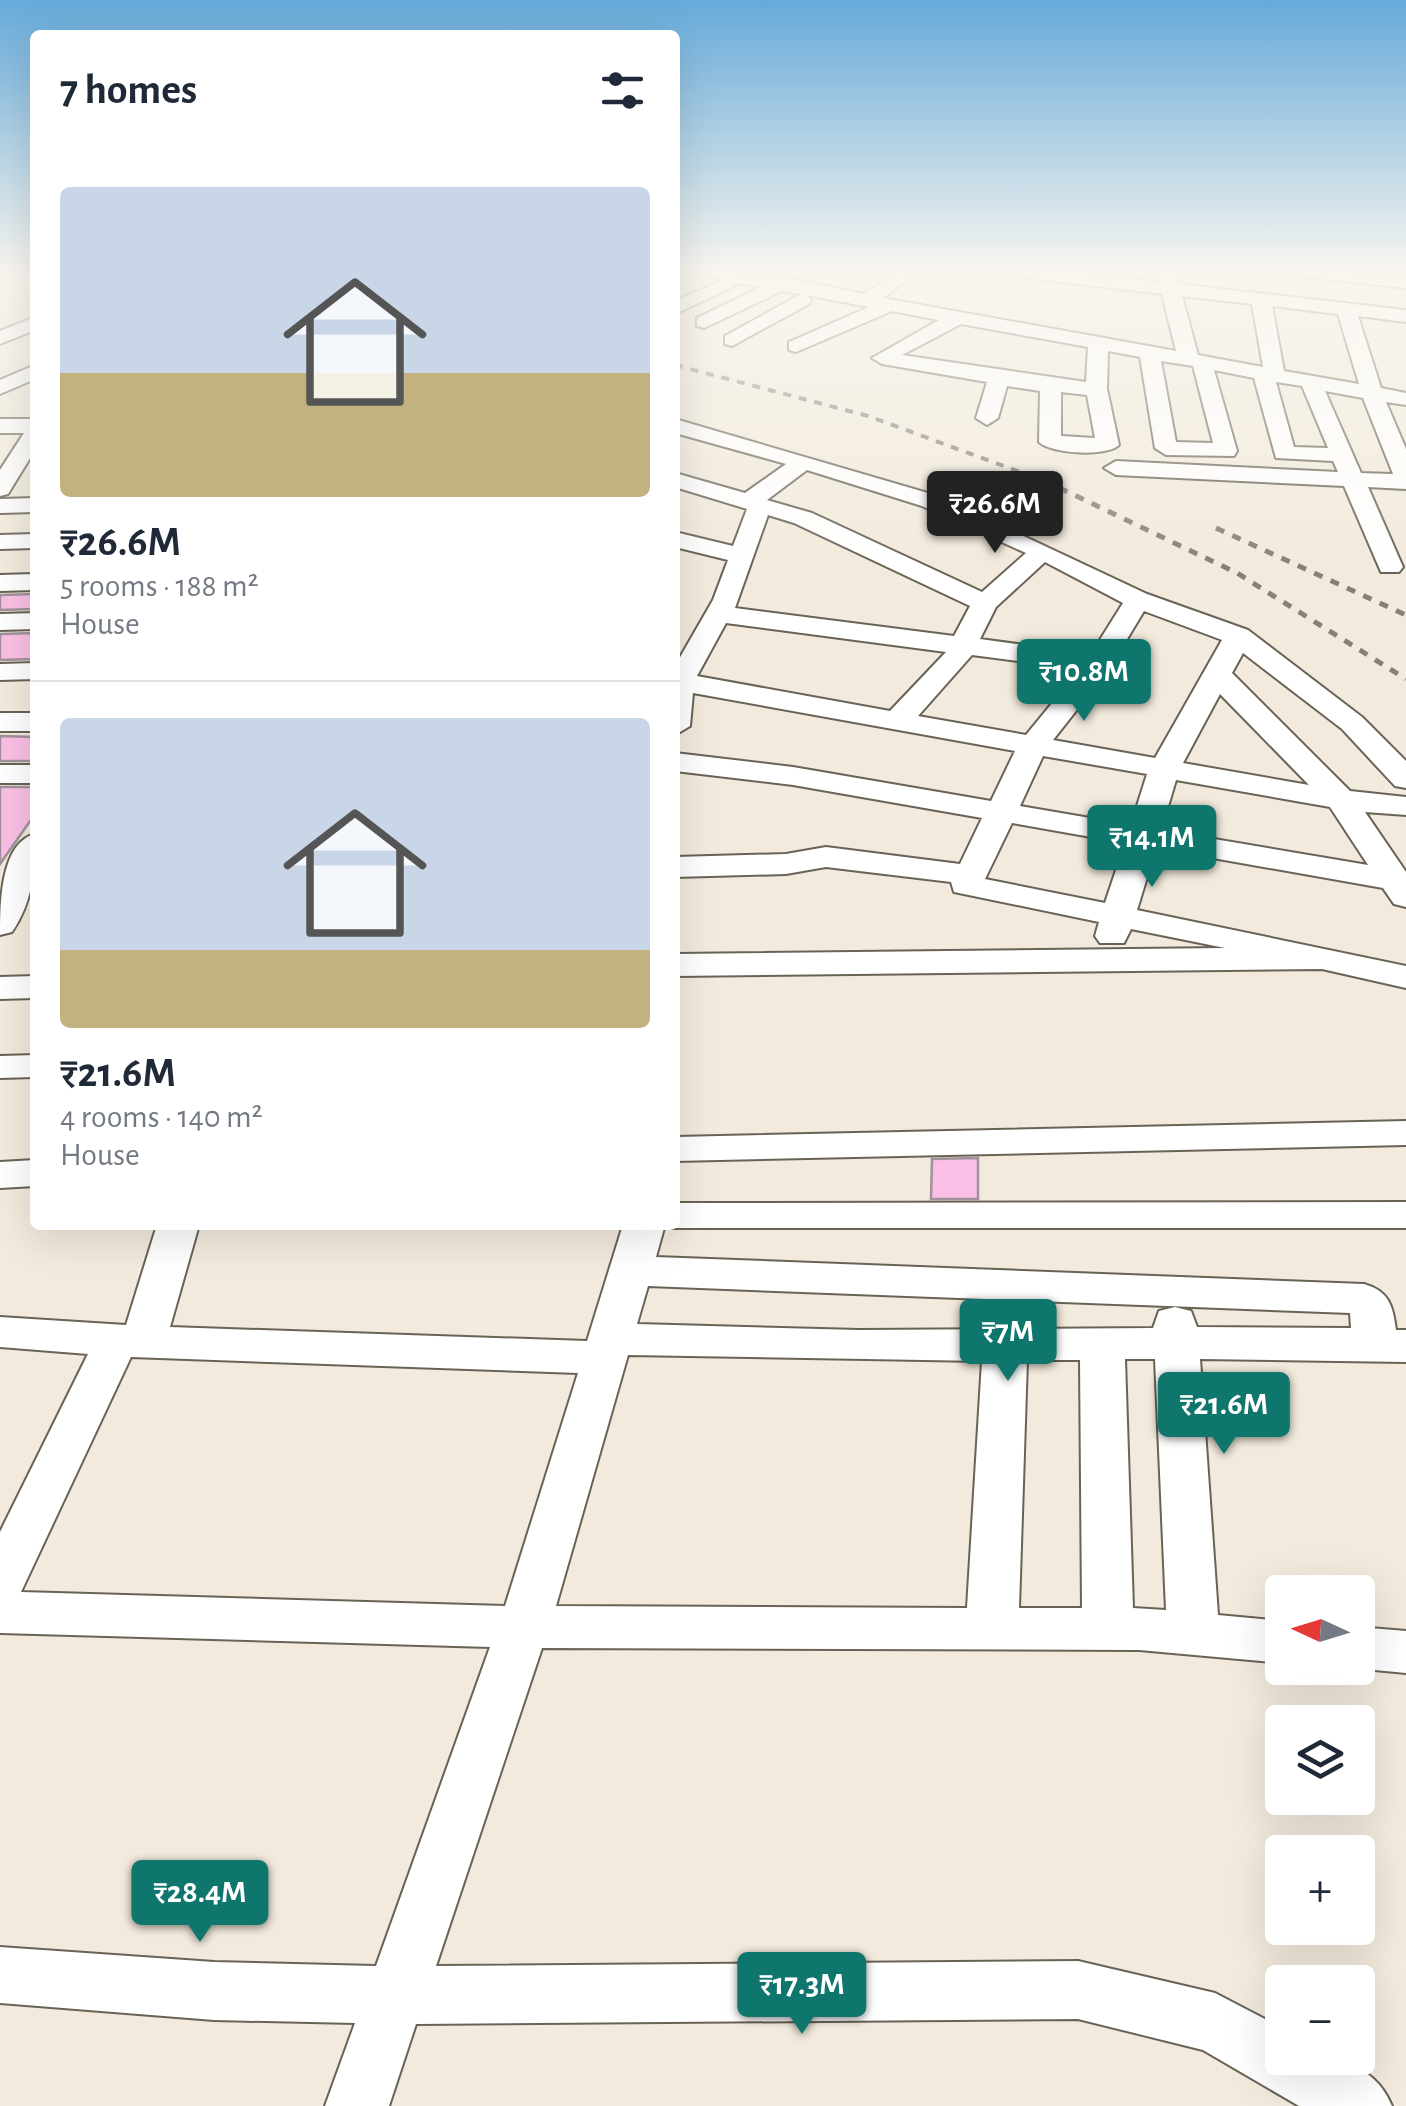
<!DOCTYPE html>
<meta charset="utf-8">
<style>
:root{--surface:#fff;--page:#f2f2f3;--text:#1f2937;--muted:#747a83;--line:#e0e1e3;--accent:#0f766e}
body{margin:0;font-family:"Alegreya Sans",sans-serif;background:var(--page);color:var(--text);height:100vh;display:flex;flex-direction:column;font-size:38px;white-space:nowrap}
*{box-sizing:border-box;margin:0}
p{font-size:32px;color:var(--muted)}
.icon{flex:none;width:55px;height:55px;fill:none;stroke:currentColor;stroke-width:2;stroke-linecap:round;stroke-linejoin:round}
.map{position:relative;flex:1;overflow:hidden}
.details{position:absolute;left:30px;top:30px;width:650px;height:1200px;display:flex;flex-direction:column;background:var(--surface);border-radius:10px;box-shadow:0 10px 40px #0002}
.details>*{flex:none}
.needle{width:65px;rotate:274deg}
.tools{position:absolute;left:1265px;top:1575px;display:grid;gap:20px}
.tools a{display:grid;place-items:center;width:110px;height:110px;border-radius:10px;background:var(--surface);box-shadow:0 10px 40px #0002;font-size:50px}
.price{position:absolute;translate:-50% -85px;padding:0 22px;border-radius:10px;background:var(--accent);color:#fff;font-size:32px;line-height:65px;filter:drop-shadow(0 2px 5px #0008)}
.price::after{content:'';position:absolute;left:50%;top:60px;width:30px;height:22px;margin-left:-15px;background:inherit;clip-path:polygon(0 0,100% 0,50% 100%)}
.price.active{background:#222;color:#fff}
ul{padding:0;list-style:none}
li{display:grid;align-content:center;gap:20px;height:530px;padding:0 30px}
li+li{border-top:2px solid var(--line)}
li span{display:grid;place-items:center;height:310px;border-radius:10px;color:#555}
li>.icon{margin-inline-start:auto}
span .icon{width:180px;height:180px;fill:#fffc;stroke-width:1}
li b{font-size:42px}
h2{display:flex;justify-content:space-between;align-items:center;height:120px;padding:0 30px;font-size:42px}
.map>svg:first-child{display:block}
.building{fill:#fbbfe6;stroke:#a0929b;stroke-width:2.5}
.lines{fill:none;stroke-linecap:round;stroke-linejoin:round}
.minor-casing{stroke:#696356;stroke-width:4}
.minor{fill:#fff;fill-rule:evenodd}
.rail-far1{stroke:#868178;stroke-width:4;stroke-dasharray:8 8;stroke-linecap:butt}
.rail{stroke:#868178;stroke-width:5;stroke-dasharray:9 9;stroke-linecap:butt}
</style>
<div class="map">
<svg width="1406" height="2106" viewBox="0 0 1406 2106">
<rect width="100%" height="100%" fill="#f2eadc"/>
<!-- building -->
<g class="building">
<path d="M35,594V609L0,610V595Z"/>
<path d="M35,633V659L0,660V634Z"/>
<path d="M0,736L35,737V761H0Z"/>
<path d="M0,787H35V814L0,864Z"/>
<path d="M978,1158V1199H931L932,1159Z"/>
</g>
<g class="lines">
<defs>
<g id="minor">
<path d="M700,272L784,277L864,294L897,272H918L883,298L1176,351L1162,294L1020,277L1011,272H1066L1159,282L1157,272H1175L1179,284L1406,310V322L1358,316L1381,388L1406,393V405L1386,402L1406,449V489L1368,487L1403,567L1399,572H1381L1344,486L1116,475L1104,468L1116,461L1338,472L1333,461L1276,458L1254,378L1214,370L1237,451L1234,456L1166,455L1155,448L1140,357L1108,351L1107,389L1119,445C1106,457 1052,454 1039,442L1040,391L1007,386L998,418L987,425L976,418L987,382L882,364L872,358L939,320L892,311L796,352L789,350V342L869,307L806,295L811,300L809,304L732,346L725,344V336L801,294L782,291L704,328L697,326V318L761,287L741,283L675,314V301L723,280ZM1182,296L1252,304L1263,367L1198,355ZM1272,306L1338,314L1359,384L1284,371ZM961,324L1088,347L1086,382L902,355ZM1161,361L1193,366L1213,443L1176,442ZM1276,382L1302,386L1328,448L1294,447ZM1325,391L1363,398L1393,474L1361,473ZM1061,392L1087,395L1095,438L1061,436Z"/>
<path d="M1296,272L1406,276V288L1305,277Z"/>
<path d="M35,317V330L0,344V331Z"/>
<path d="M35,365V379L0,394V380Z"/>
<path d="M0,419H35V450L8,494L0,496V470L24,433H0Z"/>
<path d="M675,419L938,496L1147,594L1248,630L1362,717L1406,761V788L1395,786L1342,729L1243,653L1232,673L1350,791L1406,797V815L1365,812L1406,872V907L1394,904L1383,888L1156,848L1137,910L1406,966V988L1322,969L675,976V954L1225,948L1131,929L1124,943H1100L1095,936L1099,922L954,892L951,882L826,867L786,874L675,877V857L786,854L826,847L960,864L982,818L793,785L675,771V753L793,767L991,801L1015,751L693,693L690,726L675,735V666L713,600L728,560L675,547V532L733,546L747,509L675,487V473L745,493L786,464L675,433ZM807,470L922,506L1026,553L982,592L812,513L767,500ZM768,515L794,523L970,606L954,636L735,608ZM1045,562L1123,603L1091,654L980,639L996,607ZM1144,611L1222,640L1155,758L1053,740L1109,669ZM726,623L946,652L890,711L697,676ZM972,655L1080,669L1026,735L918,716ZM1220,694L1309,785L1183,763ZM1043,756L1147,774L1131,825L1020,806ZM1176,780L1330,807L1368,865L1161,830ZM1012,823L1125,843L1105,903L985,879Z"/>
<path d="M35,498V512L0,513V499Z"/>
<path d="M35,534V548L0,549V535Z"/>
<path d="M35,574V590L0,591V575Z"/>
<path d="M35,613V629L0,630V614Z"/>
<path d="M35,663V679L0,680V664Z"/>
<rect x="0" y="713" width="35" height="18"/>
<rect x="0" y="765" width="35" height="18"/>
<path d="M35,834C35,870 33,901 12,932L0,935C0,905 0,843 35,834Z"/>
<path d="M35,976V998L0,999V977Z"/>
<path d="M35,1055V1077L0,1078V1056Z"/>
<path d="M1406,1121V1145L675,1161V1137Z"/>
<path d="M35,1160V1186L0,1188V1162Z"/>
<path d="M1406,1202V1228H664L656,1257L1364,1284C1389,1291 1393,1306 1396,1330H1406V1362L1200,1359L1218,1615L1282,1621V1663L1139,1650L542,1648L436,1966L1078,1961L1215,1993L1282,2028V2058C1328,2058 1372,2058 1392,2106H1299L1203,2050L1078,2019L416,2024L389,2106H325L355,2023L214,2020L0,2003V1947L214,1962L376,1966L490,1647L0,1633V1532L88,1354L0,1347V1317L126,1325L157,1225H199L170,1327L587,1341L623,1225H675V1203ZM648,1286L1350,1313L1351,1328L1197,1327L1191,1311L1175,1307L1159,1311L1153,1328L859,1330L637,1324ZM628,1355L982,1361L967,1608L556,1606ZM131,1357L578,1373L505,1606L21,1592ZM1125,1359H1155L1166,1610L1133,1608ZM1027,1360H1080L1082,1608H1019Z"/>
<path d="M1358,1627L1406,1631V1673L1353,1668H1358Z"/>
</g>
</defs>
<!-- minor casing -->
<use href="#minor" class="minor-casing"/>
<!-- minor -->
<use href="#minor" class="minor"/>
<!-- rail-far1 -->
<path class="rail-far1" d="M675,365L868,416L1050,483"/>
<!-- rail -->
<g class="rail">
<path d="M1043,480L1237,573L1406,679"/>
<path d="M1216,528L1406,615"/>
</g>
</g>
<!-- sky -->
<linearGradient id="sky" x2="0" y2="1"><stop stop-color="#65aada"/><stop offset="0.48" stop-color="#f9f6ef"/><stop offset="1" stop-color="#f9f6ef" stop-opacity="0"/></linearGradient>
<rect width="1406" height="567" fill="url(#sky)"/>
</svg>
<div class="tools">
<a><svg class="needle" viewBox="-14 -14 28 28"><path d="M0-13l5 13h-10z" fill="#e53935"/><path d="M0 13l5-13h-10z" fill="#747a83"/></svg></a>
<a><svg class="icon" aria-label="layers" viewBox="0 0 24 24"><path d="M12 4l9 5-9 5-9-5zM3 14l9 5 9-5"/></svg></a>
<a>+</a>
<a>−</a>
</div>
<b class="price active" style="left:995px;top:556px">₹26.6M</b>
<b class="price" style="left:1084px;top:724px">₹10.8M</b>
<b class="price" style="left:1152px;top:890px">₹14.1M</b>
<b class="price" style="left:1008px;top:1384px">₹7M</b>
<b class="price" style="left:1224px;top:1457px">₹21.6M</b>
<b class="price" style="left:200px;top:1945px">₹28.4M</b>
<b class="price" style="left:802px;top:2037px">₹17.3M</b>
<section class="details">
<h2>7 homes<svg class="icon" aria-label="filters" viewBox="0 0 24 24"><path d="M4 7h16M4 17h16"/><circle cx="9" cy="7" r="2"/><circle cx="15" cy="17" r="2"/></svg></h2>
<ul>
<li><span style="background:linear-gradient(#c9d6e8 60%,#c2b280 0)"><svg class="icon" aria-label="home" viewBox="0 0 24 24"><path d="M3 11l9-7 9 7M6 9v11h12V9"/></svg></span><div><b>₹26.6M</b><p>5 rooms · 188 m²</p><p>House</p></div></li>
<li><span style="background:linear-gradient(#c9d6e8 75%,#c2b280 0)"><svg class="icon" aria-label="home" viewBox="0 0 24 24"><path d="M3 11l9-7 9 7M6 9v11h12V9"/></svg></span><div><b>₹21.6M</b><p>4 rooms · 140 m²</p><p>House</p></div></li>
</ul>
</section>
</div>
